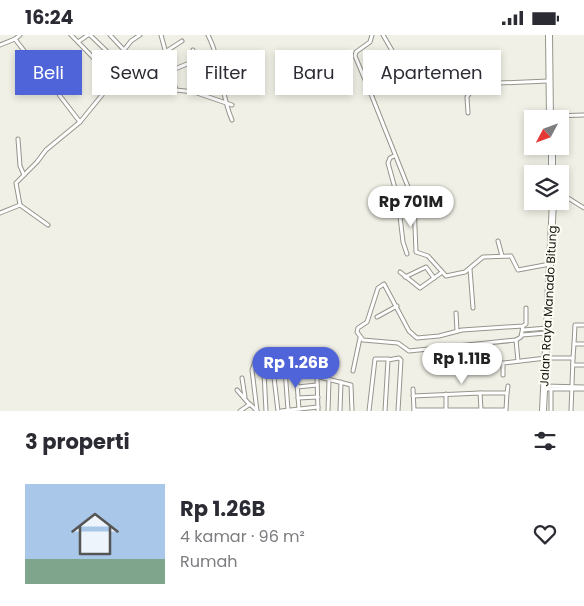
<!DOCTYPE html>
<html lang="id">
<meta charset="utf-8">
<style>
:root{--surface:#fff;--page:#f7f7f7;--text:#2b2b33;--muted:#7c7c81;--accent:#5064d9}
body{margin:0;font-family:Poppins,sans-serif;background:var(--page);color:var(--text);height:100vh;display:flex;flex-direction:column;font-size:19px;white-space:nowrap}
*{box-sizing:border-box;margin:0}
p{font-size:16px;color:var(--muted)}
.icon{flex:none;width:28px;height:28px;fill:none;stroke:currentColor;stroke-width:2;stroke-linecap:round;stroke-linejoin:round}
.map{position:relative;height:376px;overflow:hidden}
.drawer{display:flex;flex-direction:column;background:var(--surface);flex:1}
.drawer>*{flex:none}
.banner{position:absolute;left:15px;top:15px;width:555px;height:45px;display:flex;gap:10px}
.needle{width:32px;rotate:229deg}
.buttons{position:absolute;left:524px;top:75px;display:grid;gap:10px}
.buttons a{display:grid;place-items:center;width:45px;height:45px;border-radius:0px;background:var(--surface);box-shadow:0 2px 8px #0003;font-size:25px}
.price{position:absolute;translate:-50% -42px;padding:0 11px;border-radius:18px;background:#fff;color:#222;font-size:16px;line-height:32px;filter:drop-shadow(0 1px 2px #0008)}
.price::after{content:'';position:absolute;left:50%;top:30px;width:15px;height:11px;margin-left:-8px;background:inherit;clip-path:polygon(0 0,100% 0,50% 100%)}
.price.current{background:var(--accent);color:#fff}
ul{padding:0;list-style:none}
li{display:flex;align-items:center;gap:15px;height:125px;padding:0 25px}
li span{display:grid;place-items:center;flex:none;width:140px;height:100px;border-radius:0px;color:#555}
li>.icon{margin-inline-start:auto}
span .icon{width:60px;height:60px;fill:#fffc;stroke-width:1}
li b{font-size:21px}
h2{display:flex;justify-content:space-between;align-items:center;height:60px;padding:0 25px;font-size:21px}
.tag{padding:0 18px;border-radius:0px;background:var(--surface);box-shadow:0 2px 8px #0003;font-size:18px;line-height:45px}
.tag.current{background:var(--accent);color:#fff}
.status{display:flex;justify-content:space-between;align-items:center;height:35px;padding:0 25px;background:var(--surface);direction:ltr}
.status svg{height:14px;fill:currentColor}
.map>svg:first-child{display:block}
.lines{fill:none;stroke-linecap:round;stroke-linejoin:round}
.street-casing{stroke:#96958c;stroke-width:5}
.highway-casing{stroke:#96958c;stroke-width:8}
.street{stroke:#fff;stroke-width:3}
.highway{stroke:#fff;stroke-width:6}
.labels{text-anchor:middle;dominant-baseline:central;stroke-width:4;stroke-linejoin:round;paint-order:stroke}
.street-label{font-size:12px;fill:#13120f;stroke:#fefdf4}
</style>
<div class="status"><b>16:24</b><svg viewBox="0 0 49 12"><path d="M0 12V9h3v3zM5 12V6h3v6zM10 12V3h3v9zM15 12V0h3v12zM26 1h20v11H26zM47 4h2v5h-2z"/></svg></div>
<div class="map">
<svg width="584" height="376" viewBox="0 0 584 376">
<rect width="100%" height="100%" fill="#f1f0e6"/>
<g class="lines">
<defs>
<g id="street">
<path d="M20,0L15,4L35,30L52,45L60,61L80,87"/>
<path d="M71,0L78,7"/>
<path d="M88,0L78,7L111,41"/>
<path d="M90,0L118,27"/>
<path d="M110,0L124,15"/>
<path d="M161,0L176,55L194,57L232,70"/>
<path d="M208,0C222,27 220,58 232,85"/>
<path d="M383,0L408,43L401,49L371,59L414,167L416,217L428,221L446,241L465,237L483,222L511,221L518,235L550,229"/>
<path d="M0,10L15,4"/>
<path d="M165,17L182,6"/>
<path d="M170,36L187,29L196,30L193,15"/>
<path d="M371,59L355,21L356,17L370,7L372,0"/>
<path d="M468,78L467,62L476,49L548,46"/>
<path d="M551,81L584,80"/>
<path d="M18,104L20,131L24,140"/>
<path d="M394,121L390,123L388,128L399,168L402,170L413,167"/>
<path d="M560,158L584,173"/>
<path d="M20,170L48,190"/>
<path d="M399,173L403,207L407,219"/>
<path d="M385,177L400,172"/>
<path d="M0,178L20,170L16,148L37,127L46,115L80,87L102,60L124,15L131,6L140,0"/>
<path d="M498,206L502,221"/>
<path d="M470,234L473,273"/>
<path d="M400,237L420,253L441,238"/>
<path d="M405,242L426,232L434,243"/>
<path d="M456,278L457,296"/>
<path d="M377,282L397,271"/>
<path d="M523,291L521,302L516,305L409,316L398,308L363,305L357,297L358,293L367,287L378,253L384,249L409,296L417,303L439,301L462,295L523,291L526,289V273"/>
<path d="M523,295L547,293"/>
<path d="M522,300L546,298"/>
<path d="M516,305L518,326"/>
<path d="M574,309L575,290H584"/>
<path d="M573,323L574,309H584"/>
<path d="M256,324L252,335L257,376"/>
<path d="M573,330H584"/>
<path d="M285,334L288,375"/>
<path d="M296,336L299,374"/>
<path d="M353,336L360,303"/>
<path d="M264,337L266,376"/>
<path d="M503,340V328L546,323H573L571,376"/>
<path d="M317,342L318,376"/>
<path d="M242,343L245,362"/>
<path d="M545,351L584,352"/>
<path d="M297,352L317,350"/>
<path d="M413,354L414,375"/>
<path d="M545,354H584"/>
<path d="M237,355L250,370"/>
<path d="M480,358H507L508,351"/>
<path d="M446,359V375"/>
<path d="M413,361L480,358L481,375"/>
<path d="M298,363L318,362"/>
<path d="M414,375H506L507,358"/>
<path d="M240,376L250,369L257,376"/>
<path d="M278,376L273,334L280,332L351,350L352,376"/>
<path d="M281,376L318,372"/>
<path d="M328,376L329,345"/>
<path d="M340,376L341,347"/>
<path d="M369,376L375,324H389"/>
<path d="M385,376L388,325L399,323L401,325L398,376"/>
<path d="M551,376V354"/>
</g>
<g id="highway">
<path d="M549,0L550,84"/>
<path d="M552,111V139"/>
<path d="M543,376L553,166"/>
</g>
</defs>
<!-- street casing -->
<use href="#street" class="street-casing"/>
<!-- highway casing -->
<use href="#highway" class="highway-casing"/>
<!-- street -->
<use href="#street" class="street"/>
<!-- highway -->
<use href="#highway" class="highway"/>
</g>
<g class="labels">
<!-- street labels -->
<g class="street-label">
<text transform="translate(548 271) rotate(-87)">Jalan Raya Manado Bitung</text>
</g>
</g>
</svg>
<div class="buttons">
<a><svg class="needle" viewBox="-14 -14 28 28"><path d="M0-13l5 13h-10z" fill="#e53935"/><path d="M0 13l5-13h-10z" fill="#7c7c81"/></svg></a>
<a><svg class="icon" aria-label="layers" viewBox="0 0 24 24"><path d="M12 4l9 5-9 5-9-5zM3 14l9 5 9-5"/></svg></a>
</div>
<b class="price" style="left:411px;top:193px">Rp 701M</b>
<b class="price" style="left:462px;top:350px">Rp 1.11B</b>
<b class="price current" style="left:296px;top:354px">Rp 1.26B</b>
<div class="banner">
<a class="tag current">Beli</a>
<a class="tag">Sewa</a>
<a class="tag">Filter</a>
<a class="tag">Baru</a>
<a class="tag">Apartemen</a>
</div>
</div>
<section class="drawer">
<h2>3 properti<svg class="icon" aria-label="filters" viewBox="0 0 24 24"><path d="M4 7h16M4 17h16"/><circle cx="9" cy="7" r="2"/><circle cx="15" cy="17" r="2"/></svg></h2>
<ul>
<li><span style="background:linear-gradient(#a9c7e8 75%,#7fa58c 0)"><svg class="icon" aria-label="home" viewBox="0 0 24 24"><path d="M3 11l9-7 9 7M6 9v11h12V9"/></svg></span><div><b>Rp 1.26B</b><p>4 kamar · 96 m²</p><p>Rumah</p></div><svg class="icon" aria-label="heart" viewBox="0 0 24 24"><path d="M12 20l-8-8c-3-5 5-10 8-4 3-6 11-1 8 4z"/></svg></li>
</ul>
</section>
